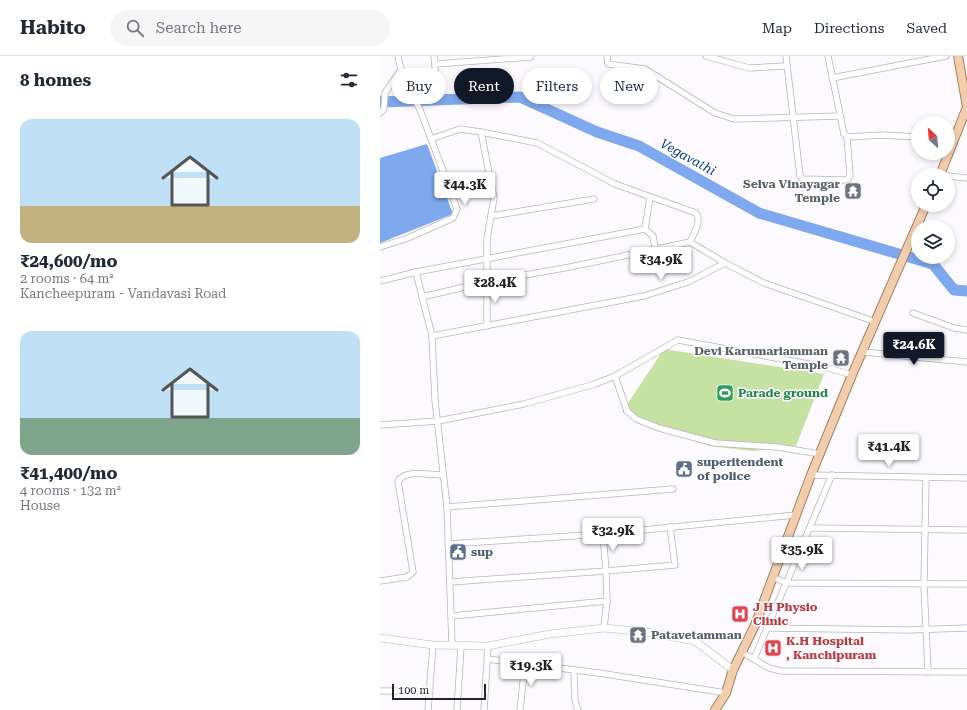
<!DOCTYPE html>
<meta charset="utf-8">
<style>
:root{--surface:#fff;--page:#f6f6f7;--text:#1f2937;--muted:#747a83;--line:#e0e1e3;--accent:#111827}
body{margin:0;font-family:"Roboto Serif",serif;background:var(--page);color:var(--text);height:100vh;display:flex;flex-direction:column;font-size:15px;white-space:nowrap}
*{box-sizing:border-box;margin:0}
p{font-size:13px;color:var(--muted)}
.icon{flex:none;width:22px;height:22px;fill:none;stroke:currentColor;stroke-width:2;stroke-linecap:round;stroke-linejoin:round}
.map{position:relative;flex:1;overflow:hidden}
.sheet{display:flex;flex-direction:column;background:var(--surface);width:380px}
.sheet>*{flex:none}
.top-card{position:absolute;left:12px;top:12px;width:380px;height:36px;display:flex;gap:8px}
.needle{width:26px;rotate:334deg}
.buttons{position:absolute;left:531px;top:60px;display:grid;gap:8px}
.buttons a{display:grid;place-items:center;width:44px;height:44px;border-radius:50%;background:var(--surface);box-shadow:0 2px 6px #0003;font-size:20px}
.scale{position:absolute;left:12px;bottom:10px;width:94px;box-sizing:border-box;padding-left:4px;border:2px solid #262428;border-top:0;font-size:11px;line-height:14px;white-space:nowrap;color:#262428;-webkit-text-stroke:3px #fff;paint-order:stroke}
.price{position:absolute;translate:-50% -34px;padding:0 9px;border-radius:4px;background:#fff;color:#222;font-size:13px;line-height:26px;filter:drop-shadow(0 1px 2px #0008)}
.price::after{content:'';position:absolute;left:50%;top:24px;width:12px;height:9px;margin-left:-6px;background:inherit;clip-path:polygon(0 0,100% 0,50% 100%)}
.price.active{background:var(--accent);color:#fff}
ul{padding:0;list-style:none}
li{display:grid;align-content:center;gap:8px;height:212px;padding:0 20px}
li span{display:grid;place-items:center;height:124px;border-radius:12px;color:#555}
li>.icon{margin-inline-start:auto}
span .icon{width:72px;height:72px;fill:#fffc;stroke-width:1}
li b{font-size:17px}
h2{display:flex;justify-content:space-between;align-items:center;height:48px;padding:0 20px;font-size:17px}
.pill{padding:0 14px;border-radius:18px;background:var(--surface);box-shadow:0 2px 6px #0003;font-size:14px;line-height:36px}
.pill.active{background:var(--accent);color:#fff}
header{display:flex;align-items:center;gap:24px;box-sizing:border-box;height:56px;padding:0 20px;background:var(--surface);border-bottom:1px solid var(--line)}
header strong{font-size:19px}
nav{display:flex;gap:22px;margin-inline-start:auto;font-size:14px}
.search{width:280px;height:36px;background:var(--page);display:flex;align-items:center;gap:10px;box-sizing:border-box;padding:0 14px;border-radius:22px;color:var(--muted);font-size:15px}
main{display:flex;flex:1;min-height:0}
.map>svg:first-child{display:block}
.green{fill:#c6e2a2}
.water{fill:#7ea9ee}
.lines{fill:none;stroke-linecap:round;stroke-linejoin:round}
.river{stroke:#7ea9ee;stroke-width:11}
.street-casing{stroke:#b8b4be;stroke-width:7}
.secondary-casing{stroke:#b8b4be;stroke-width:8}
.primary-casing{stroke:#a67e5b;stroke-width:10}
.street{stroke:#fff;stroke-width:5.5}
.secondary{stroke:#fff;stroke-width:7}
.primary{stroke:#f3cead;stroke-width:8}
.labels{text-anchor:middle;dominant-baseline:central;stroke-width:3;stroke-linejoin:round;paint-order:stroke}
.worship-label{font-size:12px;font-weight:bold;fill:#5b616d;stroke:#fff;text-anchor:end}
.leisure-label{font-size:12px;font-weight:bold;fill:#27864d;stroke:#fff;text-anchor:start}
.service-label{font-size:12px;font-weight:bold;fill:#4e5e75;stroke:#fff;text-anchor:start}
.health-label{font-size:12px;font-weight:bold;fill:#be3a42;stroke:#fff;text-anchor:start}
.water-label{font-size:13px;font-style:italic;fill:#093d8c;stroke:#fff}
</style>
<header>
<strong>Habito</strong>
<div class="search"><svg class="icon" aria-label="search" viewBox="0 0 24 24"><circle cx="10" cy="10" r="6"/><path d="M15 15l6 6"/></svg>Search here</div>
<nav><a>Map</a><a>Directions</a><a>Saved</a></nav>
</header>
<main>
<section class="sheet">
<h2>8 homes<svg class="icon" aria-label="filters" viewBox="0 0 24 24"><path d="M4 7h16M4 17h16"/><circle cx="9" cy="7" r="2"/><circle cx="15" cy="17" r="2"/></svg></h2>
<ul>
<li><span style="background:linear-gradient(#bfe0f5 70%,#c2b280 0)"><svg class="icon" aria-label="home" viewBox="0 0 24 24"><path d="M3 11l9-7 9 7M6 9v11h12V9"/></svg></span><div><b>₹24,600/mo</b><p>2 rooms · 64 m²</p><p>Kancheepuram - Vandavasi Road</p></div></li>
<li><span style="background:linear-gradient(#bfe0f5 70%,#7fa58c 0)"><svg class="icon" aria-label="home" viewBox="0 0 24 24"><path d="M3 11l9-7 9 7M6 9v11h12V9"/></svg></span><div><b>₹41,400/mo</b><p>4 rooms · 132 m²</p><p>House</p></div></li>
</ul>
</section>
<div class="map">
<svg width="587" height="654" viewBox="0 0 587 654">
<rect width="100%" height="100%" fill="#fcfaff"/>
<!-- green -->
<path class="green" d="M284,293L444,318L416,390L373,395L329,390L242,356Z"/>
<!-- water -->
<path class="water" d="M47,88L73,158L0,187V102Z"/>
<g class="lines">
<!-- river -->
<path class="river" d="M0,46L140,41L217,76L259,90L379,157L553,208L574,234L587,235"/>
<defs>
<g id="street">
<path d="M54,0L55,8"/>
<path d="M227,0L228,8L265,13L335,57L354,63L460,60"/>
<path d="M326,0L369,12L406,10"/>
<path d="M406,0L420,120L423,123L464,124L468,123L470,119L467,81"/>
<path d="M448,0L464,78L467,81L502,79L538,81"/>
<path d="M452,22L566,0"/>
<path d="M27,26L55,23V8L151,1"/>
<path d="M0,57L4,53L5,37L20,15"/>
<path d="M101,76L157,87L235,128L316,157C322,166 314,177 310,186"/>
<path d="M51,83L80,73L101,76L114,142L107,183V270"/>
<path d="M568,120L587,122"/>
<path d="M111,160L214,143"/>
<path d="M265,173L270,141"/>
<path d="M0,191L28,182L73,162L77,153C65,120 53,87 40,54C32,36 21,20 18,0"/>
<path d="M36,216L265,173L273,180L275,192"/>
<path d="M0,225L36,216L52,280L55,344L67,451L72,589"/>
<path d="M42,241L106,226L190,211L310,186L345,207"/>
<path d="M533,257L574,272L587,274"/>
<path d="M52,280L264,240L308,226L345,207L384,227L496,266"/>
<path d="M483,296L587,306"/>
<path d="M235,320L247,355L256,363L279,372L335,387L397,391L440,398"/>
<path d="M0,369L58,365L144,348L215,328L235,320L298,284L445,311L472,319"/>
<path d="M431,419L587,422"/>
<path d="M546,422L544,529L548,616"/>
<path d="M67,451L293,433"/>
<path d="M431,472L587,474"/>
<path d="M68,488L223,478L415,459"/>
<path d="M392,521L407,527L587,528"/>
<path d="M0,525L27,521L33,516L18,425C27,413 48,419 62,419"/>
<path d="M70,526L226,515L223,478"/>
<path d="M72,560L227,545"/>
<path d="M224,572L227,545L226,515L295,509L290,471"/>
<path d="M388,572L528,574L587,572"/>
<path d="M362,596L389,612L402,615L587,616"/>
<path d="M107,603L219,617L346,637"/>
<path d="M374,603L452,419"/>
<path d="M194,614L195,645L198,654"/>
<path d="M0,635H50"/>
<path d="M48,654L53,589"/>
<path d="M77,654L81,591"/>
<path d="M104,654L108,590"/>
<path d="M140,654L145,607"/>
</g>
<path id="secondary" d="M0,582L53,589L108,590L170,578L224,572L266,576L315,585L353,614"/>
<g id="primary">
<path d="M560,119L587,51L578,0"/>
<path d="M335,654L346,637L353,614L375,569L431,419L472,319L546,149"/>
</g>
</defs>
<!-- street casing -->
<use href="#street" class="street-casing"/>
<!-- secondary casing -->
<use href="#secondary" class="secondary-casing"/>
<!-- primary casing -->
<use href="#primary" class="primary-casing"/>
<!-- street -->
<use href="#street" class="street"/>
<!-- secondary -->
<use href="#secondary" class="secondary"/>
<!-- primary -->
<use href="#primary" class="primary"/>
</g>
<!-- icons -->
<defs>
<symbol id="temple-square" viewBox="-11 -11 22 22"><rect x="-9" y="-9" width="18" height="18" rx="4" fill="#6b7280" stroke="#fff"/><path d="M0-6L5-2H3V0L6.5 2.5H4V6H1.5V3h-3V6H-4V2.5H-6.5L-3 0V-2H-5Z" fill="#fff"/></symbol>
<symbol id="stadium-square" viewBox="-11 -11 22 22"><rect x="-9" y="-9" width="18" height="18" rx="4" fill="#2e9e5b" stroke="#fff"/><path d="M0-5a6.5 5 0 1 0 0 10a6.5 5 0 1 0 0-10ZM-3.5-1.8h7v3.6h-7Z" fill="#fff"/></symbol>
<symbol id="civic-square" viewBox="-11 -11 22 22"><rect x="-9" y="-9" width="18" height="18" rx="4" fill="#5c6f8a" stroke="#fff"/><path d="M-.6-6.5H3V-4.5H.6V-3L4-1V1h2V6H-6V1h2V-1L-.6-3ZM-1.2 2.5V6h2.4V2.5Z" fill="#fff"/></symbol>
<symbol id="hospital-square" viewBox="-11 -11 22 22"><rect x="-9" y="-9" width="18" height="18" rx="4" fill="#e0444e" stroke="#fff"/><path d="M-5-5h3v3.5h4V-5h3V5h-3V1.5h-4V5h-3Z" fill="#fff"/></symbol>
</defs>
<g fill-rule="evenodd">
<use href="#temple-square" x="463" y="125" width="20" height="20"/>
<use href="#temple-square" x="451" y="292" width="20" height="20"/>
<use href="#stadium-square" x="335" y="327" width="20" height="20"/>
<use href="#civic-square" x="294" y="403" width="20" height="20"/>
<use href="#civic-square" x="68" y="486" width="20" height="20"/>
<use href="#hospital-square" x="350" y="548" width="20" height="20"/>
<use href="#temple-square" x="248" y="569" width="20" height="20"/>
<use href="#hospital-square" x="383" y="582" width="20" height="20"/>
</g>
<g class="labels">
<!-- worship labels -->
<g class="worship-label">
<text x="460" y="128">Selva Vinayagar<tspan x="460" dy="14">Temple</tspan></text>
<text x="448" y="295">Devi Karumariamman<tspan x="448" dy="14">Temple</tspan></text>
<text x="271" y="579" text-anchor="start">Patavetamman</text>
</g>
<!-- leisure labels -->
<g class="leisure-label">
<text x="358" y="337">Parade ground</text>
</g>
<!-- service labels -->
<g class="service-label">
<text x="317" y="406">superitendent<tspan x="317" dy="14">of police</tspan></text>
<text x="91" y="496">sup</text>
</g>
<!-- health labels -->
<g class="health-label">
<text x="373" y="551">J H Physio<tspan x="373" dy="14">Clinic</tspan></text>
<text x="406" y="585">K.H Hospital<tspan x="406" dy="14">, Kanchipuram</tspan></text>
</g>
<!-- water labels -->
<g class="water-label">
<text transform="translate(308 101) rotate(29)">Vegavathi</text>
</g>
</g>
</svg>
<div class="buttons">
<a><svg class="needle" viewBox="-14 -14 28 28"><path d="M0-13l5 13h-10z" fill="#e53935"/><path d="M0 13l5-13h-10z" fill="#747a83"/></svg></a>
<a><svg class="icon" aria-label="locate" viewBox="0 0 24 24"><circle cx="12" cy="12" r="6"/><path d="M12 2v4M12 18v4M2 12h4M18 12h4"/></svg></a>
<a><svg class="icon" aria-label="layers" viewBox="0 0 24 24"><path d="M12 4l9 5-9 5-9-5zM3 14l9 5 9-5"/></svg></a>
</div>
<div class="scale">100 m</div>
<b class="price" style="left:85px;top:150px">₹44.3K</b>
<b class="price" style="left:281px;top:225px">₹34.9K</b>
<b class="price" style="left:115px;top:248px">₹28.4K</b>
<b class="price active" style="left:534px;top:310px">₹24.6K</b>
<b class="price" style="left:509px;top:412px">₹41.4K</b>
<b class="price" style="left:233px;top:496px">₹32.9K</b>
<b class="price" style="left:422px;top:515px">₹35.9K</b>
<b class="price" style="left:151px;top:631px">₹19.3K</b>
<div class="top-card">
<a class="pill">Buy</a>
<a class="pill active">Rent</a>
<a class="pill">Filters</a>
<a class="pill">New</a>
</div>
</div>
</main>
